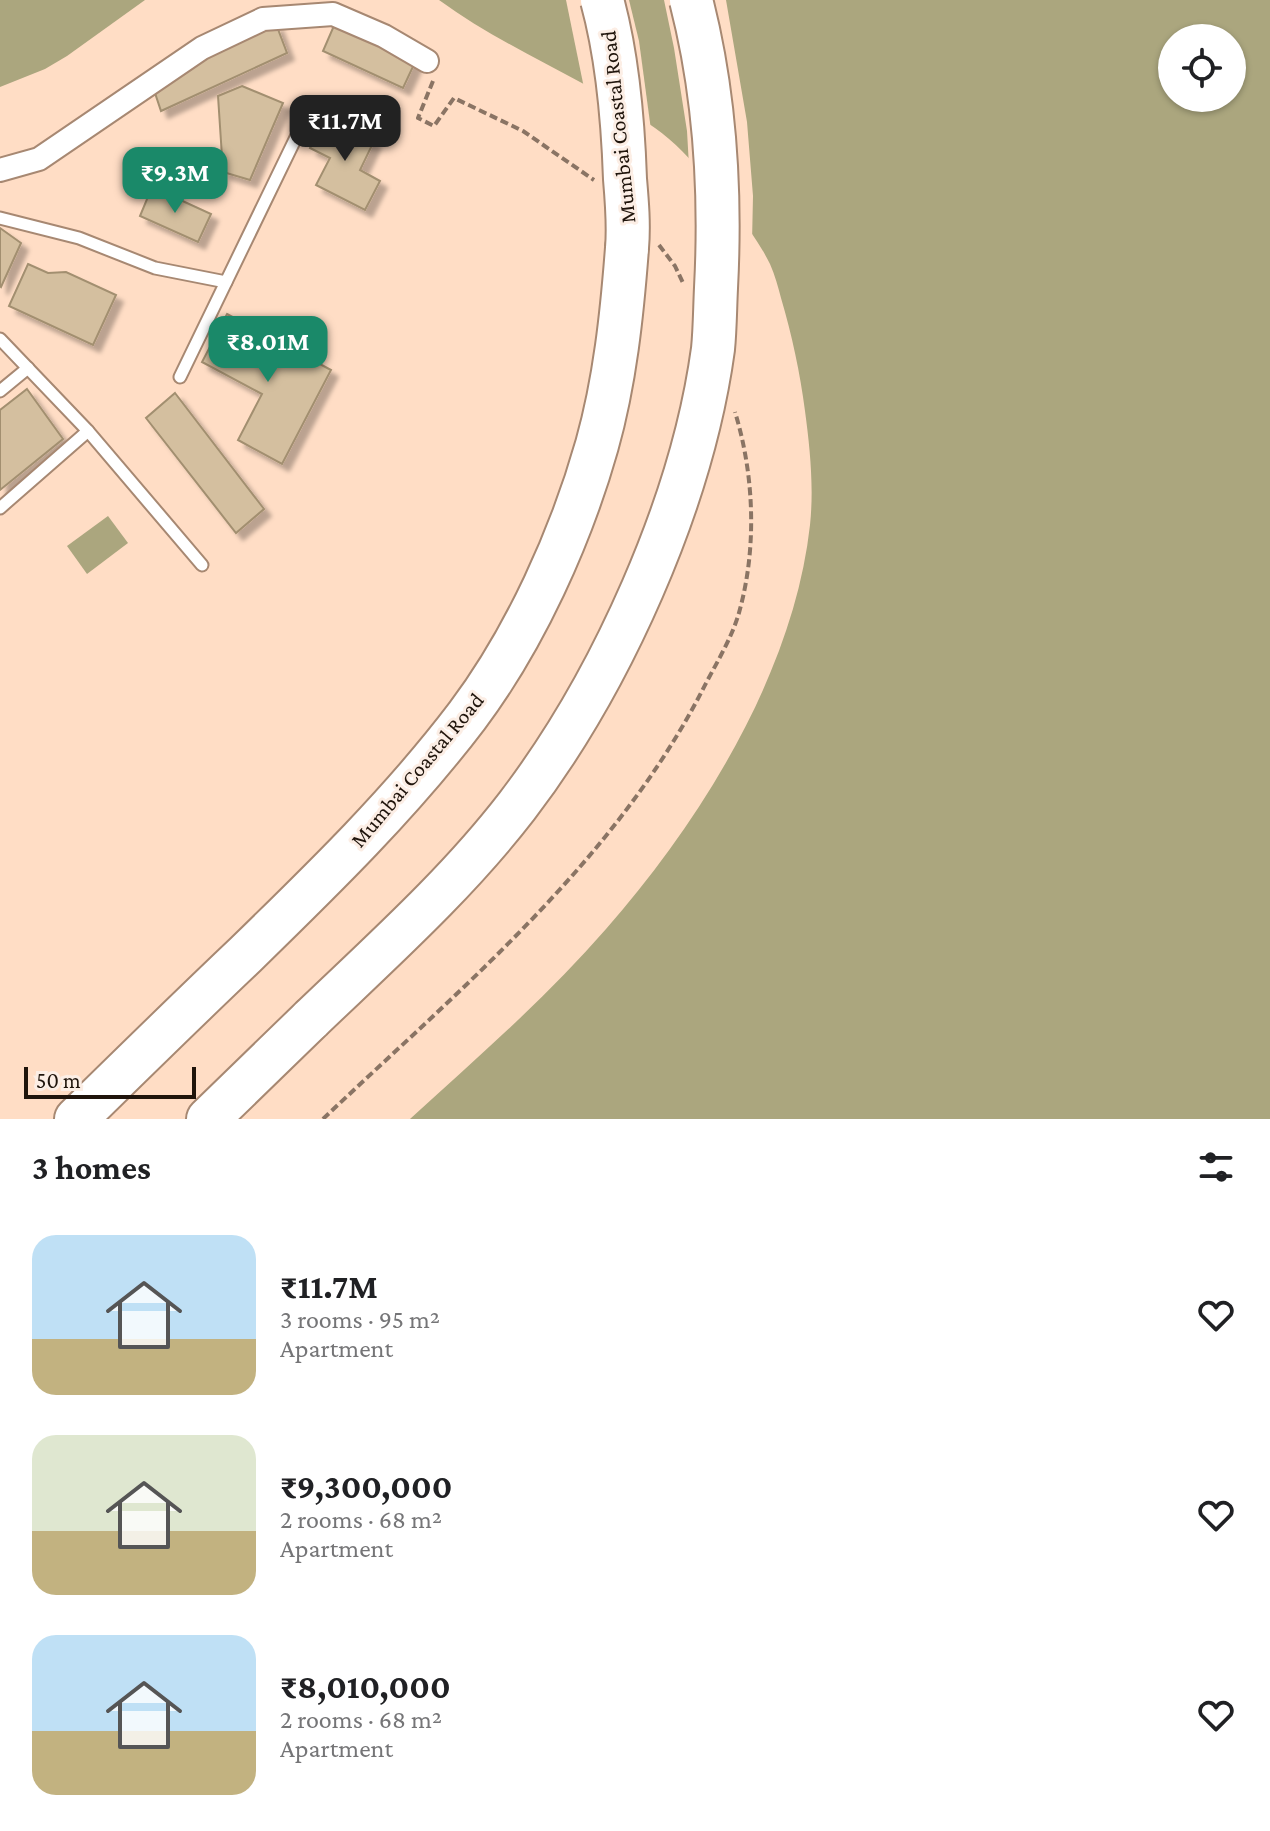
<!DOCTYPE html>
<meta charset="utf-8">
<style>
:root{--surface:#fff;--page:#f6f6f6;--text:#202124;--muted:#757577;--accent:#1a8969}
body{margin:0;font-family:"Crimson Pro",serif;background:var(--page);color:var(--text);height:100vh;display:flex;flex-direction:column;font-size:30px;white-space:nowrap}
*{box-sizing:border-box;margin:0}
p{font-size:26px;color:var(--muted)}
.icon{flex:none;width:44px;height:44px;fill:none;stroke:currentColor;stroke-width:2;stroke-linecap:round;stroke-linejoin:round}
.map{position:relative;height:1119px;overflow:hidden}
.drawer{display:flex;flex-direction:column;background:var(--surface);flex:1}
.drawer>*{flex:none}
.fabs{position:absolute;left:1158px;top:24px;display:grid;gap:16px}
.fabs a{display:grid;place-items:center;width:88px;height:88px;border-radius:50%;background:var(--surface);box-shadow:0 2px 6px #0004;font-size:40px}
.scale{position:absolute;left:24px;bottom:20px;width:172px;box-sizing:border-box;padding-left:8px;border:4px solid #1f140b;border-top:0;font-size:22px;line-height:28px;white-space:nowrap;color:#1f140b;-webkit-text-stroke:6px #fceee5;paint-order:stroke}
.price{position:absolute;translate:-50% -68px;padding:0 18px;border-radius:16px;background:var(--accent);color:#fff;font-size:26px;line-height:52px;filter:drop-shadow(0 2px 4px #0008)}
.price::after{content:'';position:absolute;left:50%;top:48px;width:24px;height:18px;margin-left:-12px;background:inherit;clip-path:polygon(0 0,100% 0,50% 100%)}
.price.selected{background:#222;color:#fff}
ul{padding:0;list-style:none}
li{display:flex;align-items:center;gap:24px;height:200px;padding:0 32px}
li span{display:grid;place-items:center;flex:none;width:224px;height:160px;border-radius:24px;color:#555}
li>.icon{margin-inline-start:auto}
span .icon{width:96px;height:96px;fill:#fffc;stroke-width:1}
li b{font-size:34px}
h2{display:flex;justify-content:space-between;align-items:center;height:96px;padding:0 32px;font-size:34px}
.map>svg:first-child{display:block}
.water{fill:#aba67e;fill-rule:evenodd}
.pier{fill:#ffddc5}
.building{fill:#d4bf9f;stroke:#a28f70;stroke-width:2;filter:url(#shadow)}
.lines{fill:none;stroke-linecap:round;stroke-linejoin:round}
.service-casing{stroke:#a78872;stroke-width:15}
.minor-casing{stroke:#a78872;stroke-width:26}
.motorway-casing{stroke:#a78872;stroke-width:46}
.path{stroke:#8a7464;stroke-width:4;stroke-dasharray:8 4;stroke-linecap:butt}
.service{stroke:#fff;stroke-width:11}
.minor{stroke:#fff;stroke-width:22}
.motorway{stroke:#fff;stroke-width:42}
.motorway-bridge-casing{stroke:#a78872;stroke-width:46;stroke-linecap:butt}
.motorway-bridge{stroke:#fff;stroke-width:42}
.labels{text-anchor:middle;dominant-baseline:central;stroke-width:6;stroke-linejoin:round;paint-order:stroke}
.street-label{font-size:22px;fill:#1f140b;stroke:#fceee5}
</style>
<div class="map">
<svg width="1270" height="1119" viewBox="0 0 1270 1119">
<defs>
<filter id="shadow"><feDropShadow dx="7" dy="7" stdDeviation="2" flood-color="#0004"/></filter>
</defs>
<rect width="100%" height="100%" fill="#ffddc5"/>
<!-- water -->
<g class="water">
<path d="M0,0H145L67,56L45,69L0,87Z"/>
<path d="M439,0H1270V1119H410C477,1058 546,998 606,929C702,820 794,671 810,525C814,487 810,448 805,411C800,373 792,335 781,298C778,287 775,275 770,264C754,232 730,204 707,178C692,161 674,141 655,128C587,79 507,50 439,0ZM1172,38H1232V98H1172Z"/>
<path d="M108,516L128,543L87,574L67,546Z"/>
</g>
<!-- pier -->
<g class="pier">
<path d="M566,0H629L639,41L651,130L584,88Z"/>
<path d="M664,0H726L747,122L753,196L752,242L740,223L689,166L687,131L674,48Z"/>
</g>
<!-- building -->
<g class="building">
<path d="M336,21L417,58L403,88L323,51Z"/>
<path d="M276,24L287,53L161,111L152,84Z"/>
<path d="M242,86L283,103L250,180L223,172L218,96Z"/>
<path d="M326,116L374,141L360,170L380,181L365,210L316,185L330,158L310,148Z"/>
<path d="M152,187L211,214L198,242L140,216Z"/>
<path d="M0,228L21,243L1,287L0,286Z"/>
<path d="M28,264L48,273L66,272L116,295L93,345L9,306Z"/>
<path d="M227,314L331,370L282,464L238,440L262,394L202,362Z"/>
<path d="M27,389L63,439L0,490V410Z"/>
<path d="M175,393L264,509L236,533L146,418Z"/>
</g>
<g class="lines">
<defs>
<g id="service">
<path d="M0,218L79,238L155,268L226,282"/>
<path d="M0,339L88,431L0,508"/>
<path d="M180,377L303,123"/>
<path d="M0,391L28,368"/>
<path d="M88,431L202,565"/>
</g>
<path id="minor" d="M0,170L39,159L202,48L263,19L333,14L384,36L427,61"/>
<g id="motorway">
<path d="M76,1119C132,1064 188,1009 245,955C323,879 401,803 467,716C525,639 571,537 597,445C615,381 622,314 627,248"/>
<path d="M208,1119L311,1019"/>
</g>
</defs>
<!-- service casing -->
<use href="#service" class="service-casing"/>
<!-- minor casing -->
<use href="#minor" class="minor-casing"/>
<!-- motorway casing -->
<use href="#motorway" class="motorway-casing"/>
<!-- path -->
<g class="path">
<path d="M433,81L418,118L434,126L454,98L523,131L594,180"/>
<path d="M659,245L675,266L684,285"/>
<path d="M323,1119C461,988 613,863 702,691C715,665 733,637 740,609C757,546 754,474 735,412"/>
</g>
<!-- service -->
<use href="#service" class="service"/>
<!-- minor -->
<use href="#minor" class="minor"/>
<!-- motorway -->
<use href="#motorway" class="motorway"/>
<defs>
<g id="motorway-bridge">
<path d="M602,0C618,58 623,120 625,179C627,202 629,225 627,248"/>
<path d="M311,1019C382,951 457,884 517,806C611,683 692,503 713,349C715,329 715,308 716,288C721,192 715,93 691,0"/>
</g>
</defs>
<!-- motorway-bridge casing -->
<use href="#motorway-bridge" class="motorway-bridge-casing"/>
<!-- motorway-bridge -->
<use href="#motorway-bridge" class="motorway-bridge"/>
</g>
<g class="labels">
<!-- street labels -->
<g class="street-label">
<text transform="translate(618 127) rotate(-96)">Mumbai Coastal Road</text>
<text transform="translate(417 770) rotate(-50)">Mumbai Coastal Road</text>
</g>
</g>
</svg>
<div class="fabs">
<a><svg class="icon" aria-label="locate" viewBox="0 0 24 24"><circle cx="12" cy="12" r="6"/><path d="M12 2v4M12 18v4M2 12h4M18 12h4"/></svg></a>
</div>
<div class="scale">50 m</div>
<b class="price selected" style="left:345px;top:163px">₹11.7M</b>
<b class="price" style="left:175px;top:215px">₹9.3M</b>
<b class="price" style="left:268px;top:384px">₹8.01M</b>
</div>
<section class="drawer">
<h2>3 homes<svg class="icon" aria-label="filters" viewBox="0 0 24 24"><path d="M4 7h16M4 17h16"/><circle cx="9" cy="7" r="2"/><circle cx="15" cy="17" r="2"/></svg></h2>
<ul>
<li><span style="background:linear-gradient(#bfe0f5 65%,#c2b280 0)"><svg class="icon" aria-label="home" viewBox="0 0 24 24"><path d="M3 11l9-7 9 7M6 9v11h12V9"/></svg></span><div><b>₹11.7M</b><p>3 rooms · 95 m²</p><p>Apartment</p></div><svg class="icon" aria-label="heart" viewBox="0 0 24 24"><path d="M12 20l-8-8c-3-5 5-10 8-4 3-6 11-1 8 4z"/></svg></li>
<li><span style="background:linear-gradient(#dfe7d0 60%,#c2b280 0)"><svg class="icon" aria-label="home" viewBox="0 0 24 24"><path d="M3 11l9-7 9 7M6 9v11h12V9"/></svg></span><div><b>₹9,300,000</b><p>2 rooms · 68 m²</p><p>Apartment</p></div><svg class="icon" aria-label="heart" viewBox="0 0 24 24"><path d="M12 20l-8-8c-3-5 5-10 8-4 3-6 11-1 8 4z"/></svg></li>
<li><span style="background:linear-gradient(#bfe0f5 60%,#c2b280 0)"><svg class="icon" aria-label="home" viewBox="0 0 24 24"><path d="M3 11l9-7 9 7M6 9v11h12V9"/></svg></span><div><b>₹8,010,000</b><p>2 rooms · 68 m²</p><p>Apartment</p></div><svg class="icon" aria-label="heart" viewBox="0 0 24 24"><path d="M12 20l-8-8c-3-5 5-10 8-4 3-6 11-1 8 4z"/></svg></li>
</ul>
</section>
